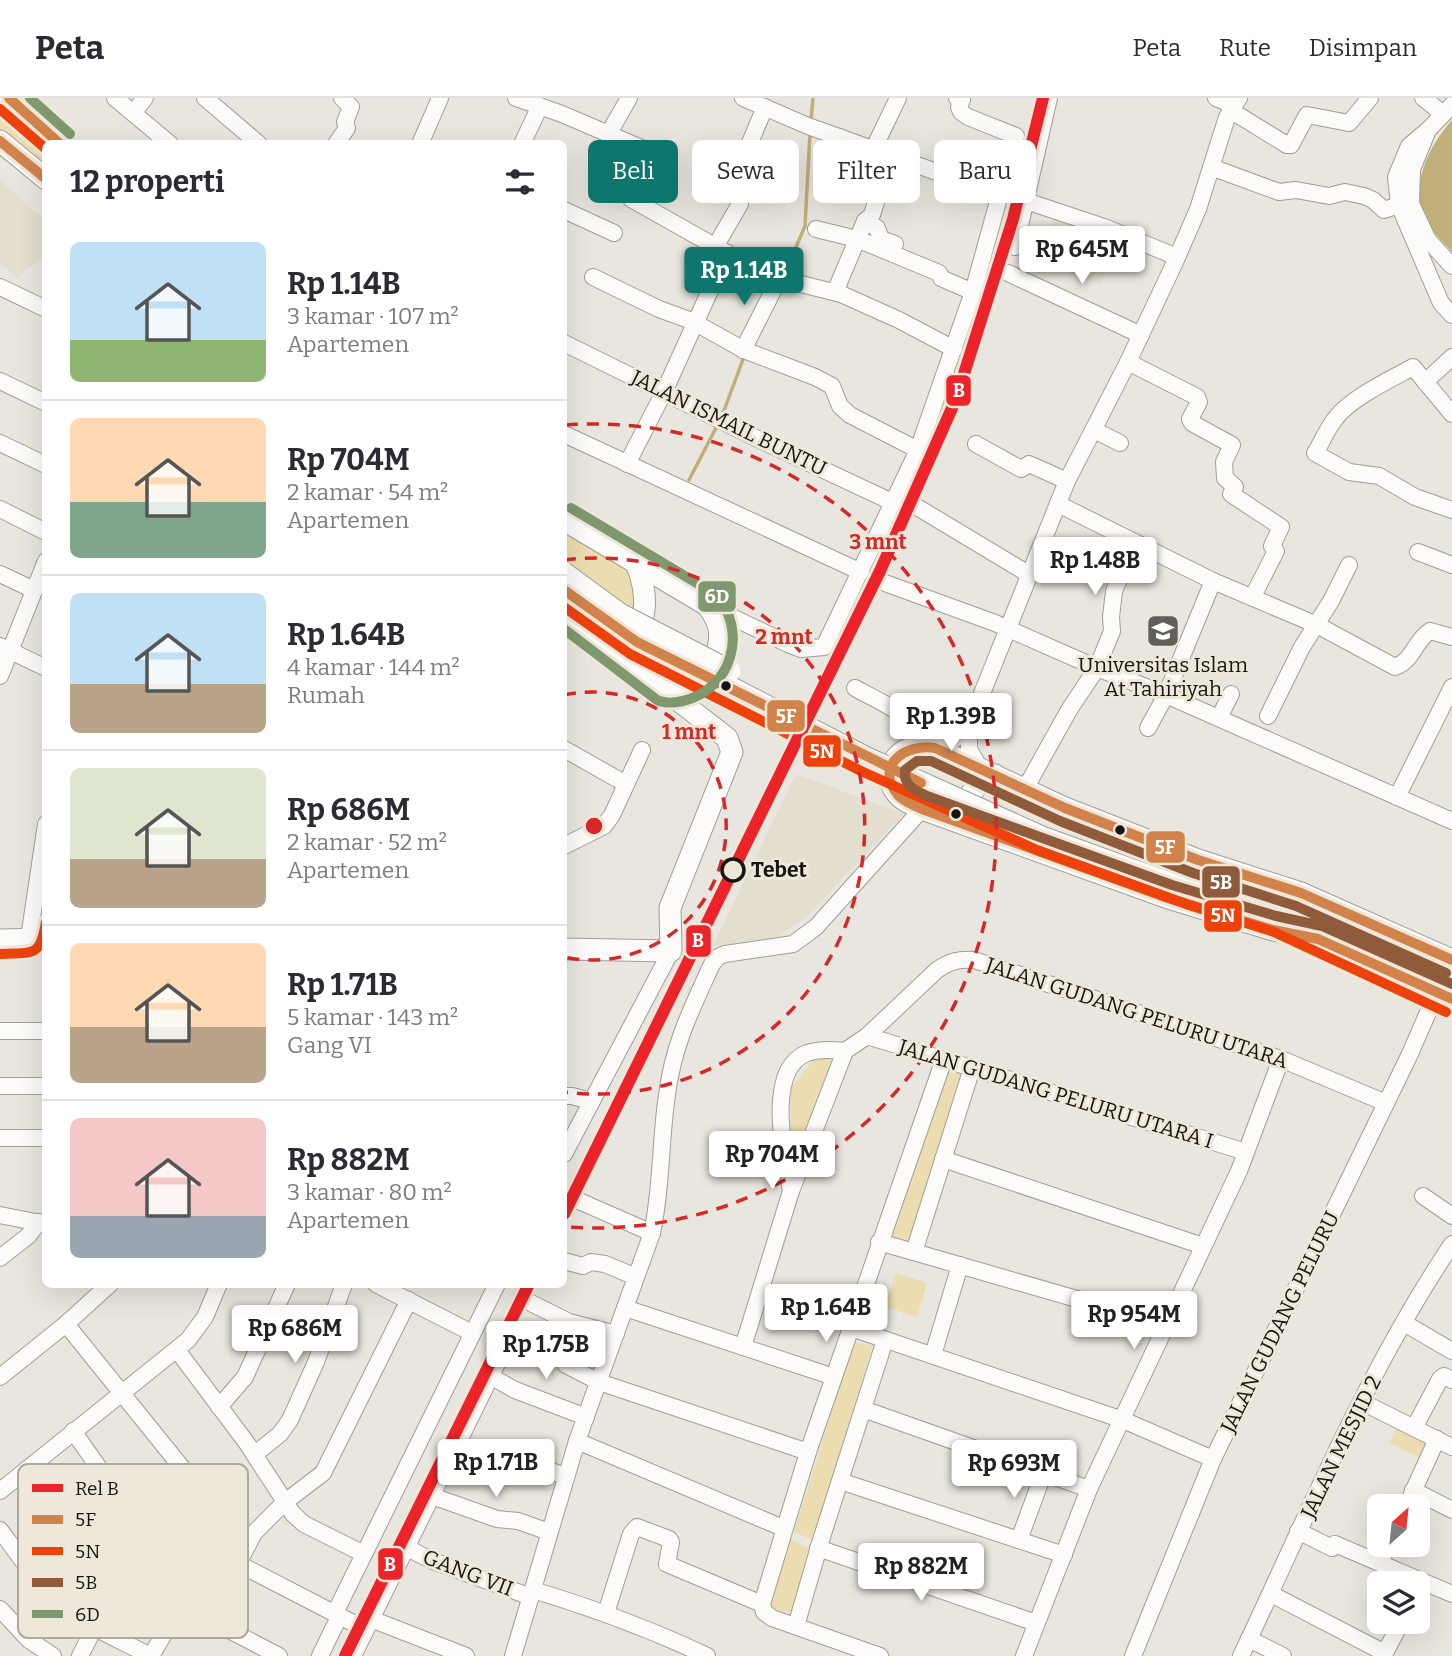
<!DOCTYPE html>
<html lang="id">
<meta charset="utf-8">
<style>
:root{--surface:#fff;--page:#f2f2f3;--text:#2b2b33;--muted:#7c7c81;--line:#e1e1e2;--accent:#0f766e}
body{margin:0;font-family:Bitter,serif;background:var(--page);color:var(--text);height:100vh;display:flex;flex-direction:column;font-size:26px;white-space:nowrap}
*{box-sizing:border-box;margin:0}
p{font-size:23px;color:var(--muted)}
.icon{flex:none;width:38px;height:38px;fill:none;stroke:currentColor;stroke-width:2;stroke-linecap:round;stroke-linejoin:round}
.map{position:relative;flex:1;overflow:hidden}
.drawer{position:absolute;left:42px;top:42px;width:525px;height:1148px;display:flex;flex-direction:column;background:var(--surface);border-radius:10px;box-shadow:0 7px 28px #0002}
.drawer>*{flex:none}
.hud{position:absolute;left:588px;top:42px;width:665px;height:63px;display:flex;gap:14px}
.needle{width:46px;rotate:27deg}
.buttons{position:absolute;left:1367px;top:1396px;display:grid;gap:14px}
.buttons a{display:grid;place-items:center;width:63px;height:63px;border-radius:10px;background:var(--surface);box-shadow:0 7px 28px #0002;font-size:35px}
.price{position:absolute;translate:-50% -60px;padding:0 16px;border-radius:7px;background:#fff;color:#222;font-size:23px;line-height:46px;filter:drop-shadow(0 2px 4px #0008)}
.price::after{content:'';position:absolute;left:50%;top:42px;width:21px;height:16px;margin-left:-10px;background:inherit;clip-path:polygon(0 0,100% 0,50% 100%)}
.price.selected{background:var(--accent);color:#fff}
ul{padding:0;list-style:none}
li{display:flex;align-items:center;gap:21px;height:175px;padding:0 28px}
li+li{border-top:2px solid var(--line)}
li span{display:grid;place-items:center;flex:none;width:196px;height:140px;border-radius:10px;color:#555}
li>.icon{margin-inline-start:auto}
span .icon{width:84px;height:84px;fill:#fffc;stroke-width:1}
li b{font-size:30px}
h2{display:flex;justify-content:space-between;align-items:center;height:84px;padding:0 28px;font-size:30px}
.tag{padding:0 24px;border-radius:10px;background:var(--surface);box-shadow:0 7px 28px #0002;font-size:24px;line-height:63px}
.tag.selected{background:var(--accent);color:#fff}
header{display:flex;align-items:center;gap:42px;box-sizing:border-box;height:98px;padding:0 35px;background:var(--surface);border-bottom:2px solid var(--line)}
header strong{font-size:33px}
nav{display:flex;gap:38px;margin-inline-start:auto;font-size:24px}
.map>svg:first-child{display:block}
.built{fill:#e3dece}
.green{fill:#ebddaf}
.water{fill:#c0af78}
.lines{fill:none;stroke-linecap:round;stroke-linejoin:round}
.stream{stroke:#c0af78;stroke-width:3.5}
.minor-casing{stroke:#9f9e98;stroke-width:18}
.major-casing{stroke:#9f9e98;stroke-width:23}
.minor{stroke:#fcfbfa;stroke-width:16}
.major{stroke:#fcfbfa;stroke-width:21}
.major-bridge-casing{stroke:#9f9e98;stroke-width:23;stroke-linecap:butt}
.major-bridge{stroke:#fcfbfa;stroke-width:21}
.bus-1-casing{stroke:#ede8d9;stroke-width:16}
.bus-2-casing{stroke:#ede8d9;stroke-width:16}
.bus-3-casing{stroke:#ede8d9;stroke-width:16}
.bus-4-casing{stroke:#ede8d9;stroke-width:16}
.bus-1{stroke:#d1834b;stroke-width:10}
.bus-2{stroke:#ee420d;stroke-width:10}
.bus-3{stroke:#905b3b;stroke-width:10}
.bus-4{stroke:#7f986e;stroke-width:10}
.rail-1-casing{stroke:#ede8d9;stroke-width:18}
.rail-1{stroke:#ec2329;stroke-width:12}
.ring{fill:none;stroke:#d62828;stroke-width:3.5;stroke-dasharray:12 9}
.bus-dot{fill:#181611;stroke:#ede8d9;stroke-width:2.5}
.stop-dot{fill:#ede8d9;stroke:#181611;stroke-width:3.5}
.labels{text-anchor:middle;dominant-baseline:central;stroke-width:6;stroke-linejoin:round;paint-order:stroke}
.street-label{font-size:21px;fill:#181611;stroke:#ede8d9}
.poi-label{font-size:21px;fill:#181611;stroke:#ede8d9}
.stop-label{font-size:21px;font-weight:bold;fill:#181611;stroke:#ede8d9;text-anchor:start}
.key{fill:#ede8d9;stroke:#ada99d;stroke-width:2}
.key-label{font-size:19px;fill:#181611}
.centre{fill:#d62828;stroke:#ede8d9;stroke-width:3.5}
.ring-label{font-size:21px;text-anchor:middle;font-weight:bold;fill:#d62828;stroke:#ede8d9;stroke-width:6;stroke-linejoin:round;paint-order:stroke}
.line-badge{stroke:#ede8d9;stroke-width:2.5}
.badge-label{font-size:19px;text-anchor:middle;font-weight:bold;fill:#fff}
</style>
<header>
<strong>Peta</strong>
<nav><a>Peta</a><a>Rute</a><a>Disimpan</a></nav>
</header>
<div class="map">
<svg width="1452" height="1558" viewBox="0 0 1452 1558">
<rect width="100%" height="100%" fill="#e8e6de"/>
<!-- built -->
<g class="built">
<path d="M0,82L45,123V157L17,180L0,165Z"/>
<path d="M1057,113L1120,138L1100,187L1038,161Z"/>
<path d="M796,676L904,716L805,820L767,846L713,848Z"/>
</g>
<!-- green -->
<g class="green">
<path d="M0,0L46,46L45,81L0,43Z"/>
<path d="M1082,127L1096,133L1087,155L1073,149Z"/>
<path d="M564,422L637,467L642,521L564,474Z"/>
<path d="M840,959L794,1072L791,1043V990L813,962Z"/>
<path d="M948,968L966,974L909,1144L892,1138Z"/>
<path d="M896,1175L927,1185L917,1219L885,1209Z"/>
<path d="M853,1245L873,1247L813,1442L794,1434Z"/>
<path d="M1398,1328L1430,1344L1422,1361L1389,1345Z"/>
<path d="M791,1441L812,1452L795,1516L770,1510Z"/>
</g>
<!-- water -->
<path class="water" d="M1452,22V154C1444,145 1433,135 1427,124C1408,88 1428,50 1452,22Z"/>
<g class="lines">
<!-- stream -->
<g class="stream">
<path d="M811,24L813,0"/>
<path d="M784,177L805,128L810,35"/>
<path d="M722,318L745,256"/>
<path d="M689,382L717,328"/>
</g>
<defs>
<g id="minor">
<path d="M115,0L170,46"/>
<path d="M205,0L259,46"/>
<path d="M516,0L562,16L653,55"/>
<path d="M743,0L808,28L998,96"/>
<path d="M1216,0L1234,7"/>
<path d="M1423,0L1442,15"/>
<path d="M1452,7L1428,32L1412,71L1411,106L1428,142L1452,168"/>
<path d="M1230,12L1287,47H1291L1307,17L1349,25L1370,0"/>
<path d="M133,15L145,0"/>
<path d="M1428,32L1409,48L1396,79L1399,107L1441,205L1452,217"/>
<path d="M609,35L629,0"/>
<path d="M336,46L347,30L345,24L351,9L342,0"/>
<path d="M420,46L440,0"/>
<path d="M522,46L540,8"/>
<path d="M873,52L898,0"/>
<path d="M828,67L839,39"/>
<path d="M1211,69L1279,94L1296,92L1329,98L1345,94L1364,98L1373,102L1384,112L1399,107"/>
<path d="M631,101L727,155L744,169L778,183L797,185L841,196L899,222L954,251"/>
<path d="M1026,103L1104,129L1177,159"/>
<path d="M564,112L614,135"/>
<path d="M865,123L877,130L881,141L895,146"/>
<path d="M816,131L857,141L939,175L941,180L973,194"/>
<path d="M715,149L740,106L732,87L765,9"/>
<path d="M1015,149L1049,0"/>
<path d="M1008,175L1141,237"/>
<path d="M593,179L659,211L692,223L744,252L815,279L832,288L840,308L850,317L918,352"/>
<path d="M0,189L46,211"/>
<path d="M835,194L865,123L872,117L890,58"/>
<path d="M564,245L756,340L894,405"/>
<path d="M743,252L778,183"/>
<path d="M1128,264L1197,299L1199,304L1190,321L1192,325L1232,347L1224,364L1225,380L1235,389L1231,396L1281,429L1272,448L1276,453L1253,498"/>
<path d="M0,283L46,305"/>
<path d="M1425,284L1452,259"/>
<path d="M1452,316L1413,269C1391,281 1349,301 1335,321C1327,331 1322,344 1315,355L1349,374L1379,378L1415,399L1452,412"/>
<path d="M1094,332L1120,345"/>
<path d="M564,336L861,474"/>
<path d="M0,345L46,367"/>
<path d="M976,346L1021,371L1029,366L1067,383"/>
<path d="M627,366L664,294L727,155"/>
<path d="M1058,406L1213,483L1317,527L1395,569C1413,563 1415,542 1430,533L1452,539"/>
<path d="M917,409L1030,477"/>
<path d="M0,411L46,434"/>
<path d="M1418,454L1452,467"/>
<path d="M0,476L34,492"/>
<path d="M885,485L995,525L1097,570L1166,597L1452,723"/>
<path d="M707,507L788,546L801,551L824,549L918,352L973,194L1016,38L968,19L961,14L959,9L962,2L957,0"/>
<path d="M0,548L46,570"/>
<path d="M0,578L46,463"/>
<path d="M855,590C884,606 918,620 935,650L955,641L969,628"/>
<path d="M1268,618L1302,549L1331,503L1349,467"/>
<path d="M1219,620L1231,596"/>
<path d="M1148,630L1166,597L1213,483"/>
<path d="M564,651L626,686"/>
<path d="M979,669L969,651V628L1067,383L1128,264L1175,164L1198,111L1227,19L1239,0"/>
<path d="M1025,691L1069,612L1097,570L1112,533L1111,519L1114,493L1135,445"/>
<path d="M1397,699L1452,589"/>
<path d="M564,748L604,728L612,717L642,652"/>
<path d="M29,840L46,726"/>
<path d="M0,933H46"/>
<path d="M867,938L1246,1054"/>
<path d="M0,988H46"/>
<path d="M564,998H572L590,1003"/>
<path d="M0,1040H46"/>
<path d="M564,1056L671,853"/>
<path d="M943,1061L1203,1148"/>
<path d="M791,1093C785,1059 764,972 807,955C819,951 832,952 845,953"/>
<path d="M1423,1098L1452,1118"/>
<path d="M579,1103L652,1135"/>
<path d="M0,1117L46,1126"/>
<path d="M879,1144L1167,1227"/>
<path d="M914,1154L972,970"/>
<path d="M0,1160L28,1138L39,1124"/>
<path d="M564,1163L583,1168L591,1164L605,1166L636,1179"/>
<path d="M376,1186L472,1235"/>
<path d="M531,1205L569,1224L616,1236"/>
<path d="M625,1210L834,1279"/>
<path d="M1404,1225L1452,1253"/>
<path d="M66,1226L191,1381C196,1394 202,1408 204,1422C209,1467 173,1520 151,1558"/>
<path d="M851,1230L1123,1322L1213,1361"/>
<path d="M743,1249L791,1093L845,953L867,938L937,872C950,863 959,861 974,862L1281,961L1386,1005"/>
<path d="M177,1252L246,1344L293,1416L304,1426L364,1456"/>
<path d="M933,1257L960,1167"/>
<path d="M490,1278L515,1292L586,1319"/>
<path d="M0,1279L66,1226L110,1186"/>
<path d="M1362,1304L1452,1349"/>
<path d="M219,1309L245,1279L287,1186"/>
<path d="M863,1311L1089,1391"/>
<path d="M1414,1330L1440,1281L1444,1278L1452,1282"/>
<path d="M73,1333L142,1431L140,1441L80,1558"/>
<path d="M577,1343L783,1430"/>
<path d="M255,1356L280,1336L290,1322L316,1264L344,1186"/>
<path d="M531,1364L566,1379"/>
<path d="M27,1371L99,1457L121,1477"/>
<path d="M840,1383L1064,1457"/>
<path d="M1413,1392L1452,1412"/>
<path d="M0,1393L188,1242L205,1219L219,1186"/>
<path d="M432,1398L497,1421L518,1423L549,1434"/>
<path d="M1406,1409L1437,1341"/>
<path d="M0,1432C19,1457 36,1484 59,1505C86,1529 119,1541 150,1558"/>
<path d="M1298,1433L1332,1450L1335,1446L1452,1496"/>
<path d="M1019,1442L1044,1374"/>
<path d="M204,1448L355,1526H361L367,1529"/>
<path d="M405,1449L433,1463L531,1499"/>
<path d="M818,1450L1036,1525"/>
<path d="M239,1464L254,1435L285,1404L323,1375L409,1202"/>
<path d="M1380,1465L1388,1447"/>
<path d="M533,1492C593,1510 650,1531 707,1558"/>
<path d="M1271,1496L1385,1555L1401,1524"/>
<path d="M181,1507L279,1558"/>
<path d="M0,1511L29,1542L53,1558"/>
<path d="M335,1515L497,1186"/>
<path d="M606,1515L631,1436L637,1429L669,1441L671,1444L667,1466L762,1506"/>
<path d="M371,1521L466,1558"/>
<path d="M796,1528L821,1442L885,1242"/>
<path d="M1249,1541L1283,1558"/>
<path d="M320,1558L339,1519L335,1515"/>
<path d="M353,1558L514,1231L565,1255L566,1267L599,1284L808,1354"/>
<path d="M513,1558L577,1343L652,1135C662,1090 660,1043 667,997C673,947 692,910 712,866L718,859L725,856L793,846L816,829L922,711"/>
<path d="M880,1558L772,1520L764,1514L762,1506L808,1354L944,961"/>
<path d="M1024,1558L1089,1391L1239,1073L1281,961"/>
<path d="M1133,1558L1213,1361L1409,958L1437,894"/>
<path d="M1241,1558C1307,1419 1366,1274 1452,1146"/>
</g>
<g id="major">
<path d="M9,0L61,46"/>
<path d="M0,43L46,81"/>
<path d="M564,422L707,507C720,524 723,536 716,557C708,582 690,589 665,591"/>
<path d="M564,514L727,640L732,654L670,810L671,853L564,851"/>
<path d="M631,539C650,520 646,491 637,467"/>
<path d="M968,722C964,700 974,685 995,677"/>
<path d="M1270,802L1331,822"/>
<path d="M1307,835L1452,901"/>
<path d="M1318,841L1273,832L1168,800L922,711C914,707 904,704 898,697C875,669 905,640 935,650L1065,710L1198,762L1301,795L1452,862"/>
<path d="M0,842L46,841"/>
</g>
</defs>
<!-- minor casing -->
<use href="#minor" class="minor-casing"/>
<!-- major casing -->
<use href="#major" class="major-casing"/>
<!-- minor -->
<use href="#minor" class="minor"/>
<!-- major -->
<use href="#major" class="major"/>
<defs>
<g id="major-bridge">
<path d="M564,475L620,516L730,573"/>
<path d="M564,492L637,544L726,587L867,660L1042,739L1194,794L1279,821"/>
<path d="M1234,793L1270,802"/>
</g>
</defs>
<!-- major-bridge casing -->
<use href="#major-bridge" class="major-bridge-casing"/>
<!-- major-bridge -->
<use href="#major-bridge" class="major-bridge"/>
<defs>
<g id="bus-1">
<path d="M9,0L60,46"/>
<path d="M0,43L46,81"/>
<path d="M564,492L637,544L921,685"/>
<path d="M1452,862L1301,795L1198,762L1065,710L935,650C905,645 874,668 898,697C904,704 914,707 922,711L1168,800L1273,832L1318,841L1452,901"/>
</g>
<g id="bus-2">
<path d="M0,11L46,51"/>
<path d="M564,509L630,556L861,673L1037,752L1189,807L1274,834L1446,914"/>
<path d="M1,856C33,854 40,860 46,824"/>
</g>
<path id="bus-3" d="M1446,875L1296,808L1193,775L1060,723L931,663H917L905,672C903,688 915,692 927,698L1172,787L1276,818L1322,828L1452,886"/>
<g id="bus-4">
<path d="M30,0L70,36"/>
<path d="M564,531L657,602C665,606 674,605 683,603C732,592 749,532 715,496L571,410"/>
</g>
</defs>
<!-- bus-1 casing -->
<use href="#bus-1" class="bus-1-casing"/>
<!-- bus-2 casing -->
<use href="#bus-2" class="bus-2-casing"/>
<!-- bus-3 casing -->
<use href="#bus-3" class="bus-3-casing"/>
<!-- bus-4 casing -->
<use href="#bus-4" class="bus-4-casing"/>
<!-- bus-1 -->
<use href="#bus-1" class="bus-1"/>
<!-- bus-2 -->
<use href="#bus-2" class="bus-2"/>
<!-- bus-3 -->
<use href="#bus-3" class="bus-3"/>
<!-- bus-4 -->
<use href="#bus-4" class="bus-4"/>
<defs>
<g id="rail-1">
<path d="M564,1116L880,473L956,301L1013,121L1043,0"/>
<path d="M345,1558L529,1186"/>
</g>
</defs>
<!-- rail-1 casing -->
<use href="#rail-1" class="rail-1-casing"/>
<!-- rail-1 -->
<use href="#rail-1" class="rail-1"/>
</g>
<!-- distance rings -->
<g class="ring">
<path d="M564 597A134 134 0 1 1 564 859"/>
<path d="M564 462A268 268 0 1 1 564 994"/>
<path d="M566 327A402 402 0 1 1 566 1129"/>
</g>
<!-- icons -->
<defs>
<symbol id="university-square" viewBox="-11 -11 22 22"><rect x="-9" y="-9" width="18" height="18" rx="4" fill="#615f59" stroke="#ede8d9"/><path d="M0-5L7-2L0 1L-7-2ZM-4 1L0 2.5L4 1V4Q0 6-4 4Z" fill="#fff"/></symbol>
</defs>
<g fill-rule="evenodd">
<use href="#university-square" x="1144" y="514" width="38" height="38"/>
</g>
<!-- markers -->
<g class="bus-dot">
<circle cx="726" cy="588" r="6"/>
<circle cx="956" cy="716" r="6"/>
<circle cx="1120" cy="732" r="6"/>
</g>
<circle class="stop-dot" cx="733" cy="772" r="11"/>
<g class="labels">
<!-- street labels -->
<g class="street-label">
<text transform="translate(729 325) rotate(26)">JALAN ISMAIL BUNTU</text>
<text transform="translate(1137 915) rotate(18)">JALAN GUDANG PELURU UTARA</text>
<text transform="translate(1056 996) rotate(17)">JALAN GUDANG PELURU UTARA I</text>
<text transform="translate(1280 1224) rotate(-64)">JALAN GUDANG PELURU</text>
<text transform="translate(1341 1349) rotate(-64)">JALAN MESJID 2</text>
<text transform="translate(468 1475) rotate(21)">GANG VII</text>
</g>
<!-- poi labels -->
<g class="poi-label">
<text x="1163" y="567">Universitas Islam<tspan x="1163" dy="24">At Tahiriyah</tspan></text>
</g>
<!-- stop labels -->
<g class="stop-label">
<text x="751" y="772">Tebet</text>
</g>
</g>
<!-- legend -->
<rect x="18" y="1366" width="230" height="174" rx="10" class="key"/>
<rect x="32" y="1386" width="31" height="8" fill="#ec2329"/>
<rect x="32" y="1417" width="31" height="9" fill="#d1834b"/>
<rect x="32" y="1449" width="31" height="8" fill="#ee420d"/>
<rect x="32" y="1480" width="31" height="9" fill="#905b3b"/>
<rect x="32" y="1512" width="31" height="8" fill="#7f986e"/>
<g class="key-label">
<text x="75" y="1397">Rel B</text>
<text x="75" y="1428">5F</text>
<text x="75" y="1460">5N</text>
<text x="75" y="1491">5B</text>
<text x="75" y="1523">6D</text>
</g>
<circle cx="594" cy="728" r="10" class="centre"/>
<g class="ring-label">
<text x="878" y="451">3 mnt</text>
<text x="784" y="546">2 mnt</text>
<text x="689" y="641">1 mnt</text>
</g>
<g class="line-badge">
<rect x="945" y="276" width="27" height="33" rx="7" fill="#ec2329"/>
<rect x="697" y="482" width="40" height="33" rx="7" fill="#7f986e"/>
<rect x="766" y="601" width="40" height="34" rx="7" fill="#d1834b"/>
<rect x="802" y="636" width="40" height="34" rx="7" fill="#ee420d"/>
<rect x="1145" y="732" width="41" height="34" rx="7" fill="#d1834b"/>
<rect x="1201" y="767" width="40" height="34" rx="7" fill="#905b3b"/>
<rect x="1203" y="801" width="40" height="34" rx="7" fill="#ee420d"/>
<rect x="685" y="826" width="27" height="34" rx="7" fill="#ec2329"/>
<rect x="377" y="1449" width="27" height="34" rx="7" fill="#ec2329"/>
</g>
<g class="badge-label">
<text x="959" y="299">B</text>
<text x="717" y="505">6D</text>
<text x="786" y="625">5F</text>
<text x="822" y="660">5N</text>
<text x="1165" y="756">5F</text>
<text x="1221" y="791">5B</text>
<text x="1223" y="824">5N</text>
<text x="698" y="849">B</text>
<text x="390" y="1473">B</text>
</g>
</svg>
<div class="buttons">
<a><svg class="needle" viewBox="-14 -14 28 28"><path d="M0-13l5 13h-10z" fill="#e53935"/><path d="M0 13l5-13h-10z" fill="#7c7c81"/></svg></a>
<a><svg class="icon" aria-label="layers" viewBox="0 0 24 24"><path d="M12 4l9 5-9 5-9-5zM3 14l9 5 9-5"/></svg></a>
</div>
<b class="price" style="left:1082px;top:188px">Rp 645M</b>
<b class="price selected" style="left:744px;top:209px">Rp 1.14B</b>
<b class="price" style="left:1095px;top:499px">Rp 1.48B</b>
<b class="price" style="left:951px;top:655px">Rp 1.39B</b>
<b class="price" style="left:772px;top:1093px">Rp 704M</b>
<b class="price" style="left:826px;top:1246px">Rp 1.64B</b>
<b class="price" style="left:1134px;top:1253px">Rp 954M</b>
<b class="price" style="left:295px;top:1267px">Rp 686M</b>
<b class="price" style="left:546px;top:1283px">Rp 1.75B</b>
<b class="price" style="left:496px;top:1401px">Rp 1.71B</b>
<b class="price" style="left:1014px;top:1402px">Rp 693M</b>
<b class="price" style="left:921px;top:1505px">Rp 882M</b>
<div class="hud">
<a class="tag selected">Beli</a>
<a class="tag">Sewa</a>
<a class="tag">Filter</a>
<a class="tag">Baru</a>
</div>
<section class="drawer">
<h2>12 properti<svg class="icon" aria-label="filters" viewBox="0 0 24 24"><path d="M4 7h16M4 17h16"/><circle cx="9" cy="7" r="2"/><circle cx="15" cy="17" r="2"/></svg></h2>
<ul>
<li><span style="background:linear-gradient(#bfe0f5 70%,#8fb573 0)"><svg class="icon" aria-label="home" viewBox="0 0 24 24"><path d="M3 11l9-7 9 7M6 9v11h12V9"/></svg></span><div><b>Rp 1.14B</b><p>3 kamar · 107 m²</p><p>Apartemen</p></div></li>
<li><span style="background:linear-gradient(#ffd9b3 60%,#7fa58c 0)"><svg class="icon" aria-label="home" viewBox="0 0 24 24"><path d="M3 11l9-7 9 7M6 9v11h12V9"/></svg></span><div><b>Rp 704M</b><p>2 kamar · 54 m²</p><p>Apartemen</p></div></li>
<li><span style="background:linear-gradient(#bfe0f5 65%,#b9a48a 0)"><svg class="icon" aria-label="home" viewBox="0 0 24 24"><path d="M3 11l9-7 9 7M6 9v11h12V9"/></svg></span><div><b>Rp 1.64B</b><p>4 kamar · 144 m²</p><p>Rumah</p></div></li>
<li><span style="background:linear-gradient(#dfe7d0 65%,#b9a48a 0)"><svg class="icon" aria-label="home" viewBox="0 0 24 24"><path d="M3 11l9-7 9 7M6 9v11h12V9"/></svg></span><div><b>Rp 686M</b><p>2 kamar · 52 m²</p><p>Apartemen</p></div></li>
<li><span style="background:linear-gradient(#ffd9b3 60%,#b9a48a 0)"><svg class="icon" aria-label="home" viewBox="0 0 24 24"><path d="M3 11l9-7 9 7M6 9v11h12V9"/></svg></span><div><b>Rp 1.71B</b><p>5 kamar · 143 m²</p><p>Gang VI</p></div></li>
<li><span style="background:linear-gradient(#f6c9c9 70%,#9aa5b1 0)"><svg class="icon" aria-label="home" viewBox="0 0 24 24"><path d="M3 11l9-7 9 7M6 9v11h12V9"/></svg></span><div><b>Rp 882M</b><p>3 kamar · 80 m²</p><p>Apartemen</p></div></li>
</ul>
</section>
</div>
